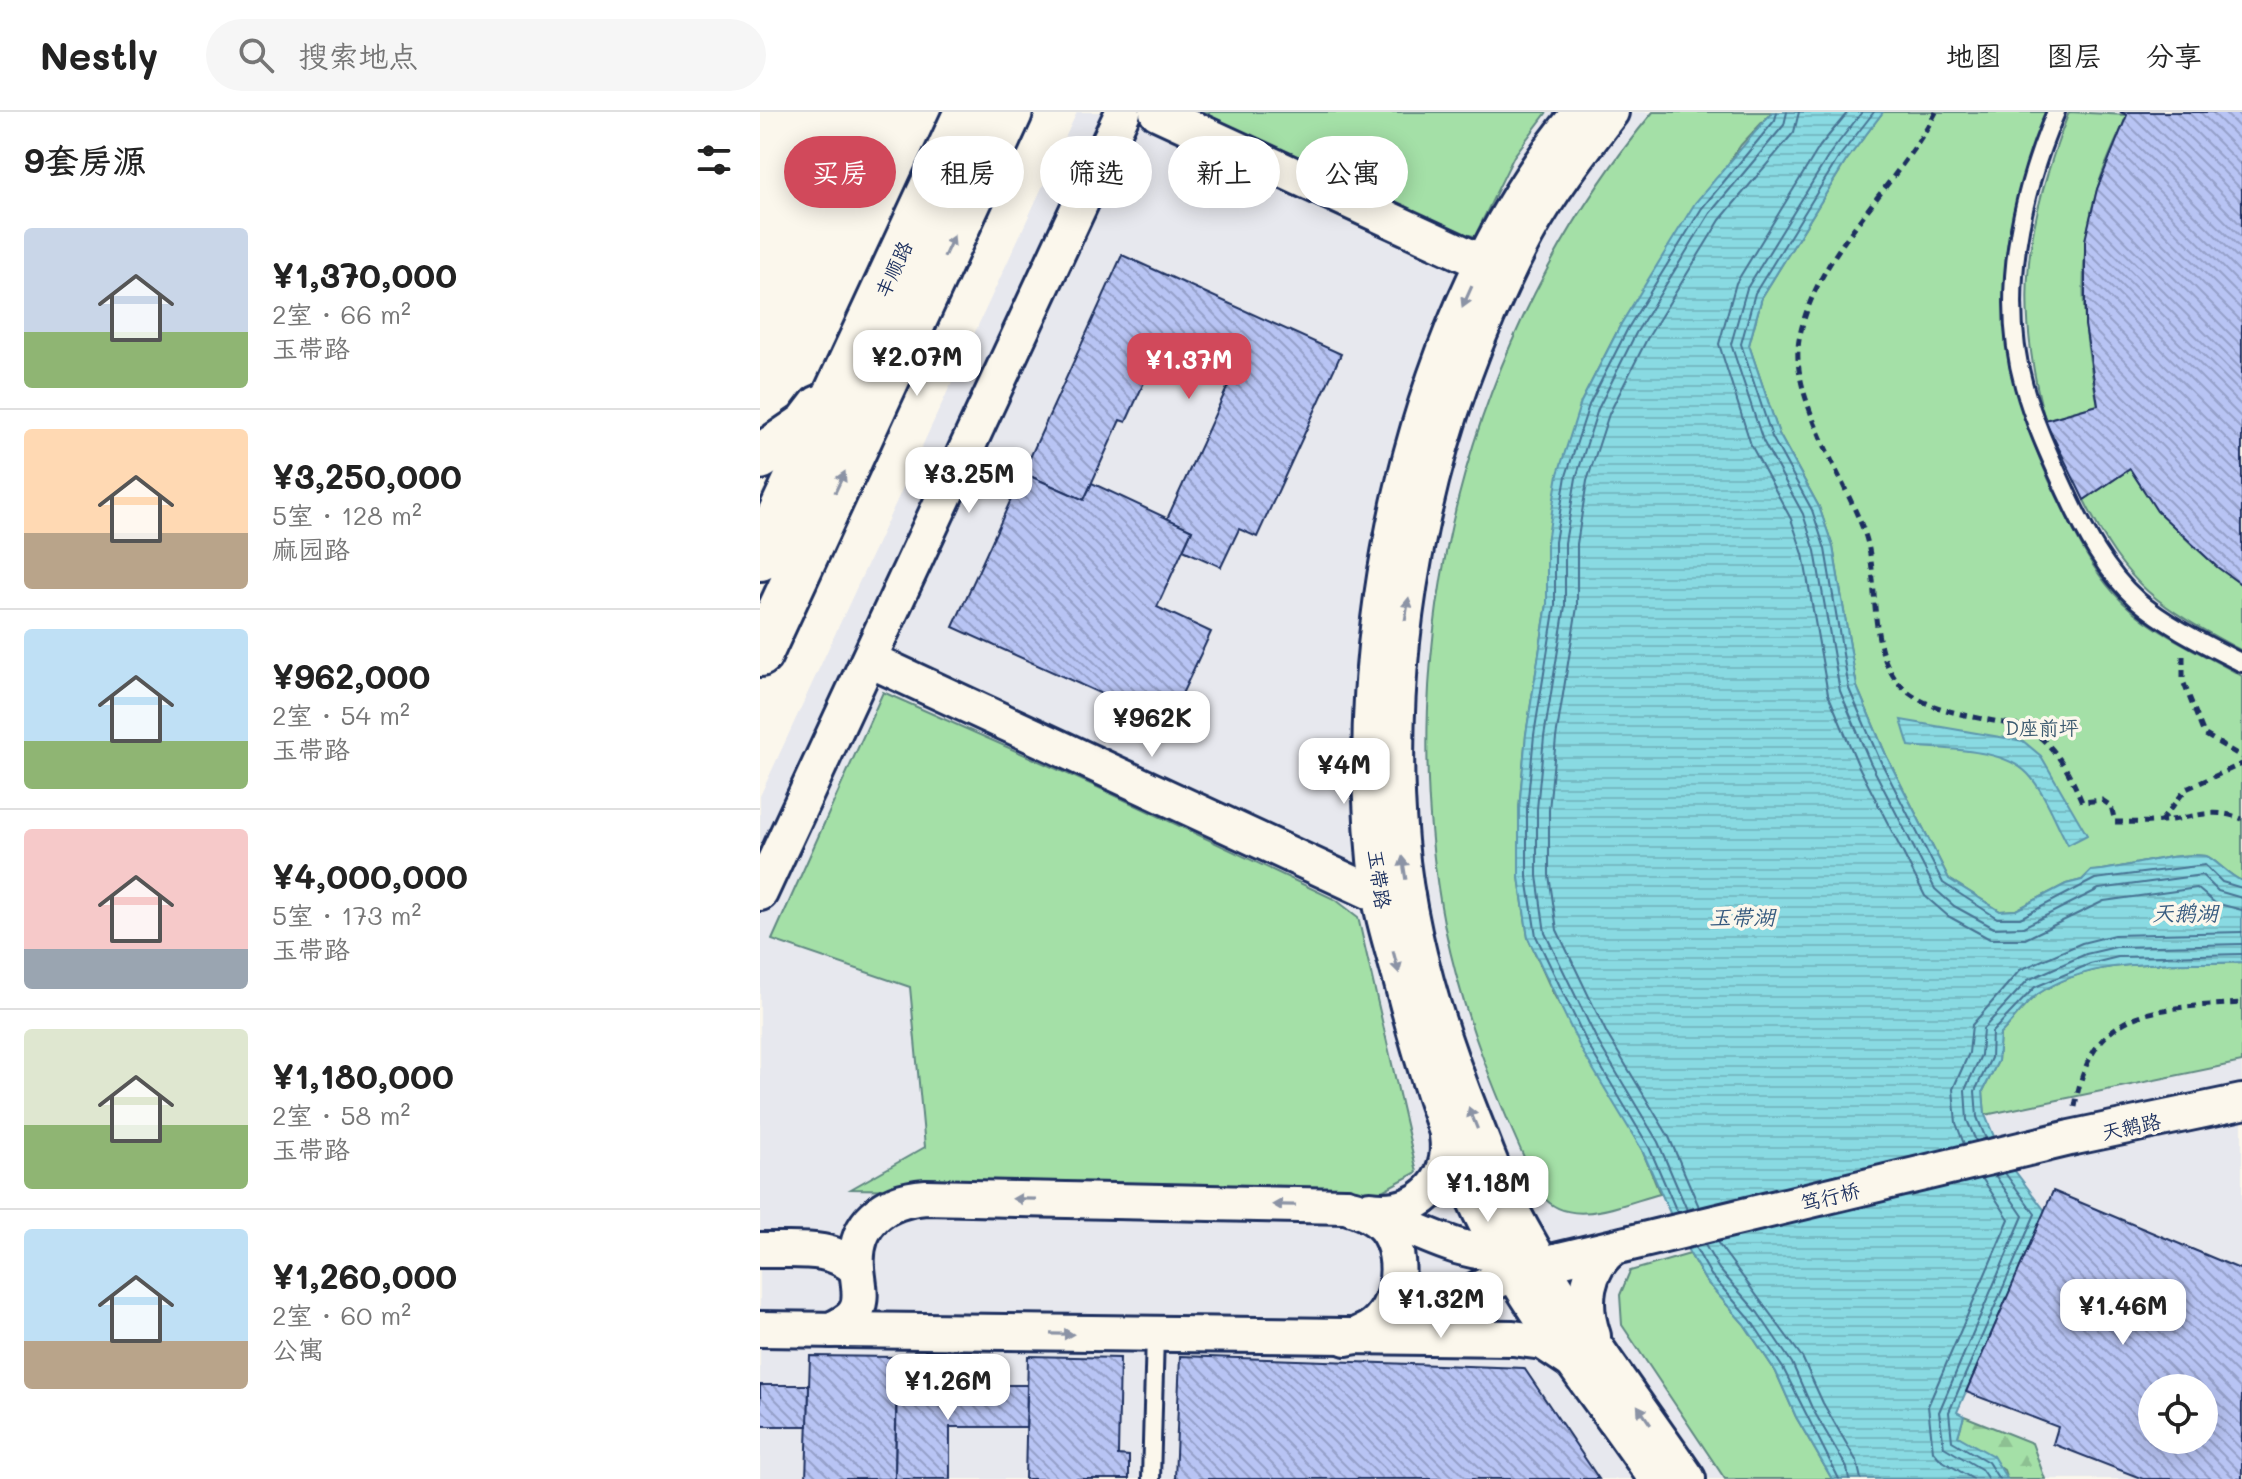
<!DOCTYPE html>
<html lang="zh">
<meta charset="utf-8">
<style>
:root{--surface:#fff;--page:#f6f6f6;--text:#222;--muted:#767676;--line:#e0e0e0;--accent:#d1495b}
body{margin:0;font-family:Mali,"LXGW WenKai TC",sans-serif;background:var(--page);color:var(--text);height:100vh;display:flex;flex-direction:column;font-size:30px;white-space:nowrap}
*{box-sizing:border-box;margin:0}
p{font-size:26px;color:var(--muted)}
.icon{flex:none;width:44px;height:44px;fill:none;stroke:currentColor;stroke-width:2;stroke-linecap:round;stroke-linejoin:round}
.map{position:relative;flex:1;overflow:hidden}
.details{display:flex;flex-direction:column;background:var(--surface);width:760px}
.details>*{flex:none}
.banner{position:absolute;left:24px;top:24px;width:760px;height:72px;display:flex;gap:16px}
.fabs{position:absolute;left:1378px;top:1262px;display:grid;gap:16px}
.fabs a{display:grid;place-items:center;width:80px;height:80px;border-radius:50%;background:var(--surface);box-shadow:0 4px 20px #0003;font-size:40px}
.price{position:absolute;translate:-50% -68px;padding:0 18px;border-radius:16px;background:#fff;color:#222;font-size:26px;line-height:52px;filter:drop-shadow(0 2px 4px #0008)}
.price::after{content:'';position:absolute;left:50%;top:48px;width:24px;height:18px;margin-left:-12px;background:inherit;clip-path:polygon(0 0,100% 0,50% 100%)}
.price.active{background:var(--accent);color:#fff}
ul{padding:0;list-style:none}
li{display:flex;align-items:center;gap:24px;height:200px;padding:0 24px}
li+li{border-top:2px solid var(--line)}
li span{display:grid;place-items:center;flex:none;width:224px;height:160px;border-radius:8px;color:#555}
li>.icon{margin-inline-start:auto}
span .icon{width:96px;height:96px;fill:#fffc;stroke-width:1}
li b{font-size:34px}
h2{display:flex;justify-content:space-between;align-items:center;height:96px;padding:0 24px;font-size:34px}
.tag{padding:0 28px;border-radius:36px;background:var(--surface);box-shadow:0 4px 20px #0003;font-size:28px;line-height:72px}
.tag.active{background:var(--accent);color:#fff}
header{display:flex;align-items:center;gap:48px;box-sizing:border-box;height:112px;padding:0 40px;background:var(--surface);border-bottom:2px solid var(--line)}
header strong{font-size:38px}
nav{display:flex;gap:44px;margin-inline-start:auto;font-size:28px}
.search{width:560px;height:72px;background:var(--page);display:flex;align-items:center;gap:20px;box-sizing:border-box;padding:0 28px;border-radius:44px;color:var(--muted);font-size:30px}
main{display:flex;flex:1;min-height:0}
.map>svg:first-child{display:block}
.built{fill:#e7e8ee;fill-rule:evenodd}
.green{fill:#a4e0a7;stroke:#608882;stroke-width:2}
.forest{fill:url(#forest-firs);stroke:#608882;stroke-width:2}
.water{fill:url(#water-rules);stroke:#5d96ad;stroke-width:2}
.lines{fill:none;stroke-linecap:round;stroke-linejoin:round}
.shore{stroke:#477393;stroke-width:2}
.building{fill:url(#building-back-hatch);stroke:#1b2f5e;stroke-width:2;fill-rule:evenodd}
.lane-casing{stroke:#1b2f5e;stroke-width:22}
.street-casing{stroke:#1b2f5e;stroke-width:40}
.secondary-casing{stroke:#1b2f5e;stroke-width:50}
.path{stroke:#1b2f5e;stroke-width:5;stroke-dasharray:8 6;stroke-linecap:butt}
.lane{stroke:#fbf7ec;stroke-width:16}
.street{stroke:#fbf7ec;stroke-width:34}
.secondary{stroke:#fbf7ec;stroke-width:44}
.oneway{fill:#8b93a5}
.labels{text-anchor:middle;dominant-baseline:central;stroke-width:7;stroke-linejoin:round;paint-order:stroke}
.street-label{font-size:20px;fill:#1b2f5e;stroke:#fbf7ec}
.park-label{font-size:20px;fill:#3d5b70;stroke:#fbf7ec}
.water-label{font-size:22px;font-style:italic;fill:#365a7f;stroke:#fbf7ec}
</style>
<header>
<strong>Nestly</strong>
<div class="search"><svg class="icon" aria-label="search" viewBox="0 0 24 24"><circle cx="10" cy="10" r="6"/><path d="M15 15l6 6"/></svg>搜索地点</div>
<nav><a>地图</a><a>图层</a><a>分享</a></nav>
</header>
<main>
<section class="details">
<h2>9套房源<svg class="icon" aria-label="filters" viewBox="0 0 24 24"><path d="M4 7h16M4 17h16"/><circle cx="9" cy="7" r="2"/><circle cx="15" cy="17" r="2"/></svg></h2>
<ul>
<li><span style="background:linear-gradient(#c9d6e8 65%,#8fb573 0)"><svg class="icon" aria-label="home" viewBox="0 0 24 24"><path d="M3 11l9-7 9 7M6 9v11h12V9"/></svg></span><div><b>¥1,370,000</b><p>2室 · 66 m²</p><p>玉带路</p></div></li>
<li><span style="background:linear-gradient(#ffd9b3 65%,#b9a48a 0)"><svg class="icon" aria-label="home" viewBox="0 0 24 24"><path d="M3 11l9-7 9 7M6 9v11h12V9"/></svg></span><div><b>¥3,250,000</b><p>5室 · 128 m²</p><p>麻园路</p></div></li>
<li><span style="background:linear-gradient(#bfe0f5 70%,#8fb573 0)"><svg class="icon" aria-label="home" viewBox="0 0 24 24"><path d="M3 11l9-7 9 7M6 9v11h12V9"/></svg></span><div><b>¥962,000</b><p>2室 · 54 m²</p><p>玉带路</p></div></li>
<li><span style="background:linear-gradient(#f6c9c9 75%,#9aa5b1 0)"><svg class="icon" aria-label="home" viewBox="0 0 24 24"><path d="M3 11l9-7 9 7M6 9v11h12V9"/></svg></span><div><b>¥4,000,000</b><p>5室 · 173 m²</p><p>玉带路</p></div></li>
<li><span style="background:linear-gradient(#dfe7d0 60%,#8fb573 0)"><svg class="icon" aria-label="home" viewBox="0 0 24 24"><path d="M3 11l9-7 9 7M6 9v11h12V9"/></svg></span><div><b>¥1,180,000</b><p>2室 · 58 m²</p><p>玉带路</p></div></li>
<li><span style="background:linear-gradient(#bfe0f5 70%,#b9a48a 0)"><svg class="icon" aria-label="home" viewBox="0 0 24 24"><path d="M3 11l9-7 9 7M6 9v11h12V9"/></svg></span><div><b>¥1,260,000</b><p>2室 · 60 m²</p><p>公寓</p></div></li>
</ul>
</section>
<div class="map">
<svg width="1482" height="1367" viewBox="0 0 1482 1367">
<defs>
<pattern id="forest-firs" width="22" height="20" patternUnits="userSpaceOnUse" patternTransform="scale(2)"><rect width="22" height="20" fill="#a4e0a7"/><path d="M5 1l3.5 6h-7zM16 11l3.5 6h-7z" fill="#8dc092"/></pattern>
<pattern id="water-rules" width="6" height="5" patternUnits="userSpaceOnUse" patternTransform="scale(2)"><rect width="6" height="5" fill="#89dae2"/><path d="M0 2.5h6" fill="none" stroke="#76bbc4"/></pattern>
<pattern id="building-back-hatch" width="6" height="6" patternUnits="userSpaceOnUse" patternTransform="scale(2)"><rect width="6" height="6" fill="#b8c4f4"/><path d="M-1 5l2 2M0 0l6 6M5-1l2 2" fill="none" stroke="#95a0c9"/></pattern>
</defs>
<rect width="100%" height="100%" fill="#fbf7ec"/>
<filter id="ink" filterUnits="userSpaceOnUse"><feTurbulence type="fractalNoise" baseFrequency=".0125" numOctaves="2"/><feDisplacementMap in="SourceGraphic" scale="16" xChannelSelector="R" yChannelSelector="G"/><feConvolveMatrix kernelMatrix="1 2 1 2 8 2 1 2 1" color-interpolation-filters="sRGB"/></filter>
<g filter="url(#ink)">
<!-- built -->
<path class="built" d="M317,0H1482V1367H0V684ZM1392,1276H1444V1328H1392Z"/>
<!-- green -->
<g class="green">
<path d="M420,0H787L754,44L715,124L679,119Z"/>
<path d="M893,0H1012L981,33L897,157L861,212L821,290L787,430V492L766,623L759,697V765L768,826L793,881L882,1038L900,1082C864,1091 808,1119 781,1082C741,997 704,909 685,816C629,531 708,223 893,0Z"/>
<path d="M1123,0H1287C1228,132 1235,265 1301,393C1316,424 1331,456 1354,481C1386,518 1441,540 1482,564V769C1469,764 1454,746 1446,744C1412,739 1366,757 1331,759L1322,768L1306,772L1256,798L1240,799L1189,767L1126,643L1097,575L1073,435L1059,395L1019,322L989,233L1002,185L1086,49Z"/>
<path d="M1309,0L1367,3C1357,28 1344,52 1337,78C1315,149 1323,222 1338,293L1285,308C1253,190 1266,112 1309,0Z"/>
<path d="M1370,357C1401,406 1434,439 1482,473V539C1398,494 1367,475 1324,388Z"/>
<path d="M123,580L335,674L576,788L598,805L657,1060L611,1085L91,1077L165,1035L150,875L12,828Z"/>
<path d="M1482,850V950L1225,1003L1223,979L1238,949L1240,922C1253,910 1263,893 1278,882C1337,842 1415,854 1482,850Z"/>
<path d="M930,1142L945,1168L984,1212L1016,1260L1036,1305L1072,1367H965L862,1213L860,1183L870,1159Z"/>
</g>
<!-- forest -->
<path class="forest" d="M1204,1304L1272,1331L1285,1367H1247L1244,1358L1198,1324Z"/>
<!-- water -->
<g class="water">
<path d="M1012,0H1123L1086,49L1002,185L989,233L1019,322L1059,395L1073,435L1097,575L1126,643L1189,767L1240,799L1256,798L1306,772L1322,768L1331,759C1366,757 1412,739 1446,744C1454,746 1469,764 1482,769V850C1415,854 1337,842 1278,882C1263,893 1253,910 1240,922L1238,949L1223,979L1225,1003L1240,1039L1285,1099L1197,1300L1204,1304L1198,1324L1233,1344L1247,1367H1072L1036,1305L1016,1260L984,1212L945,1168L922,1128L882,1038L821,937L768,826L759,765V697L766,622L787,492V430L798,362L821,290L861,212L935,91Z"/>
<path d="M1141,608L1263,629L1281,644L1327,723L1308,733C1296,711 1285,680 1268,662C1242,635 1184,638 1149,634Z"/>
</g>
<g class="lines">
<!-- shore -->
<g class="shore">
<path d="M1088,0L1060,34L976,171L959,232L991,333L1031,407L1043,442L1068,582L1099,655L1165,784L1188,804L1230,827H1265L1344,789L1437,776L1455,791L1482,798"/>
<path d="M1102,0L1071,40L987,176L971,232L1003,329L1043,402L1055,439L1080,579L1110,650L1175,777L1194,794L1234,816L1263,815L1339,777L1442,763L1458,779L1482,786"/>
<path d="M1114,0L1079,45L995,181L981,232L1012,325L1052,398L1065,437L1089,577L1119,646L1183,771L1237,806H1260L1335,767L1445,753L1462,770L1482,776"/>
<path d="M1226,1027L1217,1005L1215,979L1231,946L1232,920L1275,875L1330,852L1358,845L1482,842"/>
<path d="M1216,1029L1207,1008L1205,978L1221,943L1223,917L1268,868L1326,842L1356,835L1482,832"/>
<path d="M1204,1032L1196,1011L1193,977L1209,941L1212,913L1260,858L1322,831L1354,823L1482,820"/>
<path d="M939,1095L909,1025L847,922L797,818L789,763V698L796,626L817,495V432L827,369L849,302L887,227L960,108L1034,20L1039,0"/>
<path d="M927,1098L898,1030L837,928L785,821L777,764V697L784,625L805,494V431L816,366L838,297L876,221L950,101L1024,13L1027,0"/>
<path d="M917,1100L889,1035L828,933L776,824L767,765V697L774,623L795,493V430L806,364L829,293L868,216L942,96L1015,8L1017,0"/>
<path d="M957,1130L1042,1245L1063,1291L1097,1350L1101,1367"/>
<path d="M945,1133L959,1157L998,1201L1032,1251L1052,1296L1087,1356L1089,1367"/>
<path d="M935,1135L951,1163L990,1207L1023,1256L1079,1367"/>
<path d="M1213,1367L1181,1348L1173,1339L1168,1294L1249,1107L1222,1066"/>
<path d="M1228,1367L1221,1357L1184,1335L1179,1300L1263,1104L1235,1063"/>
<path d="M1239,1367L1228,1350L1192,1329L1189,1300L1275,1102L1245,1061"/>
</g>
</g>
<!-- building -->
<g class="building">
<path d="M1360,0H1482V473L1457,455L1397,399L1370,357L1324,388L1285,308L1338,293L1325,213V128L1337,77L1367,3Z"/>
<path d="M362,143L581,242L497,425L479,417L461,455L423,438L432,418L407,407L473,263L402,231L366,310L360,308L324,388L263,361Z"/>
<path d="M263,361L324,388L332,371L432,418L397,495L451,520L408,612L193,515Z"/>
<path d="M1293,1079L1482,1158V1367H1383L1293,1332L1298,1315L1206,1280ZM1392,1276H1444V1328H1392Z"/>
<path d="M50,1244L137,1245L135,1367H46Z"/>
<path d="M268,1244L360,1246L358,1343L369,1344V1367H265Z"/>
<path d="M420,1244L764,1256L839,1367H415Z"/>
<path d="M0,1273H49L48,1314H0Z"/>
<path d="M137,1273H267L266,1315H190V1367H135Z"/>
</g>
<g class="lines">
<defs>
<g id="lane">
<path d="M1296,0C1260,83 1239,185 1264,274C1274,311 1291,347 1307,382C1325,421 1345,459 1377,488C1407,514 1447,533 1482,551"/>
<path d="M391,1367L395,1223"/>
</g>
<g id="street">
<path d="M397,0L743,160"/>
<path d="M820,0C654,197 584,529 619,781C624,812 635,844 643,875C663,952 686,1028 720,1100C766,1195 837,1280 896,1367"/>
<path d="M851,0C821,39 790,79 766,123C669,305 622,523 640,729C648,825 678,920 714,1009C726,1039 737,1071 752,1099C801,1193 868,1279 928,1367"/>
<path d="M110,548L635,791"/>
<path d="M0,781L363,0"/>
<path d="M586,1094C654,1108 685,1145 761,1142"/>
<path d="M610,1097C657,1104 694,1071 687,1023"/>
<path d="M0,1138C34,1139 73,1132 97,1158"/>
<path d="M0,1217L753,1226L783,1230L810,1248"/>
<path d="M71,1218C80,1213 91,1209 96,1199C103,1187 98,1170 97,1156C93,1110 125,1088 166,1085L586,1094C600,1099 615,1103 625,1116C648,1145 639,1208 601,1221"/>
<path d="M833,1224C822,1192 825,1157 853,1136"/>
<path d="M586,1226C657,1214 714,1172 783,1152L1310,1026L1482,990"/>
</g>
<g id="secondary">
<path d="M0,345L47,313L60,296"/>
<path d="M0,446L207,0"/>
<path d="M0,542L250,0"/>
</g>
</defs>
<!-- lane casing -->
<use href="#lane" class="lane-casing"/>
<!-- street casing -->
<use href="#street" class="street-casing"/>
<!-- secondary casing -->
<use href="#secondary" class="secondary-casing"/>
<!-- path -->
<g class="path">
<path d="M1176,0C1136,77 1055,140 1039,228C1029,284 1086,369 1105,422C1121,469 1105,535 1141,574C1165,601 1232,607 1267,616C1295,633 1309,659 1322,690L1342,688L1351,694L1355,710C1370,710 1386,711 1401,709C1432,707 1452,694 1482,707"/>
<path d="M1423,544V569L1444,622L1482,645"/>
<path d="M1401,709L1426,677L1482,652"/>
<path d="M1315,995C1331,893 1395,897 1482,891"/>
</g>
<!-- lane -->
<use href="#lane" class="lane"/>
<!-- street -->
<use href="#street" class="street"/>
<!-- secondary -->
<use href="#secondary" class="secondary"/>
</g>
<!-- one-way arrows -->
<defs><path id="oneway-solid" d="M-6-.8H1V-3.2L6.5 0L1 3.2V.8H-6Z" transform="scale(2)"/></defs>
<g class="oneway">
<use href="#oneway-solid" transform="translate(189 134) rotate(-65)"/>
<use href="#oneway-solid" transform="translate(707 185) rotate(114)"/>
<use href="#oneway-solid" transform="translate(80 370) rotate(-65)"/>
<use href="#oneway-solid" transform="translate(647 497) rotate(-81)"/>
<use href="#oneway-solid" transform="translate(644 756) rotate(-99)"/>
<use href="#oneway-solid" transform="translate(636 850) rotate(75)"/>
<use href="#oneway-solid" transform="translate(713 1006) rotate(-112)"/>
<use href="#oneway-solid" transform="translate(264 1087) rotate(-179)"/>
<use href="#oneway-solid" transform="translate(524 1093) rotate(-179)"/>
<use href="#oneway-solid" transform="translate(302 1222) rotate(1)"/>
<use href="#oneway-solid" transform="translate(884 1303) rotate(-124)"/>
</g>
</g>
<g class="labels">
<!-- street labels -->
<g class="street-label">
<text transform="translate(133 157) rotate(-65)">丰顺路</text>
<text transform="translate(620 767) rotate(82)">玉带路</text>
<text transform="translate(1371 1014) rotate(-12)">天鹅路</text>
<text transform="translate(1070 1084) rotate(-14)">笃行桥</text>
</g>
<!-- park labels -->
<g class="park-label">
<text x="1282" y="615">D座前坪</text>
</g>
<!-- water labels -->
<g class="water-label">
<text x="1425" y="800">天鹅湖</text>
<text x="982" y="804">玉带湖</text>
</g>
</g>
</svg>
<div class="fabs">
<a><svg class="icon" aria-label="locate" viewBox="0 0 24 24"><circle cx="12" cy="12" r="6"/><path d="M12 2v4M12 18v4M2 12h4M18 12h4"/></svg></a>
</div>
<b class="price" style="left:157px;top:286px">¥2.07M</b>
<b class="price active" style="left:429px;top:289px">¥1.37M</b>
<b class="price" style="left:209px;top:403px">¥3.25M</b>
<b class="price" style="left:392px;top:647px">¥962K</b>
<b class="price" style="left:584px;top:694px">¥4M</b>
<b class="price" style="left:728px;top:1112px">¥1.18M</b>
<b class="price" style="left:681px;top:1228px">¥1.32M</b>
<b class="price" style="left:1363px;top:1235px">¥1.46M</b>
<b class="price" style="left:188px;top:1310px">¥1.26M</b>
<div class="banner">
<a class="tag active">买房</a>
<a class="tag">租房</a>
<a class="tag">筛选</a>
<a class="tag">新上</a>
<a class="tag">公寓</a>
</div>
</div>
</main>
